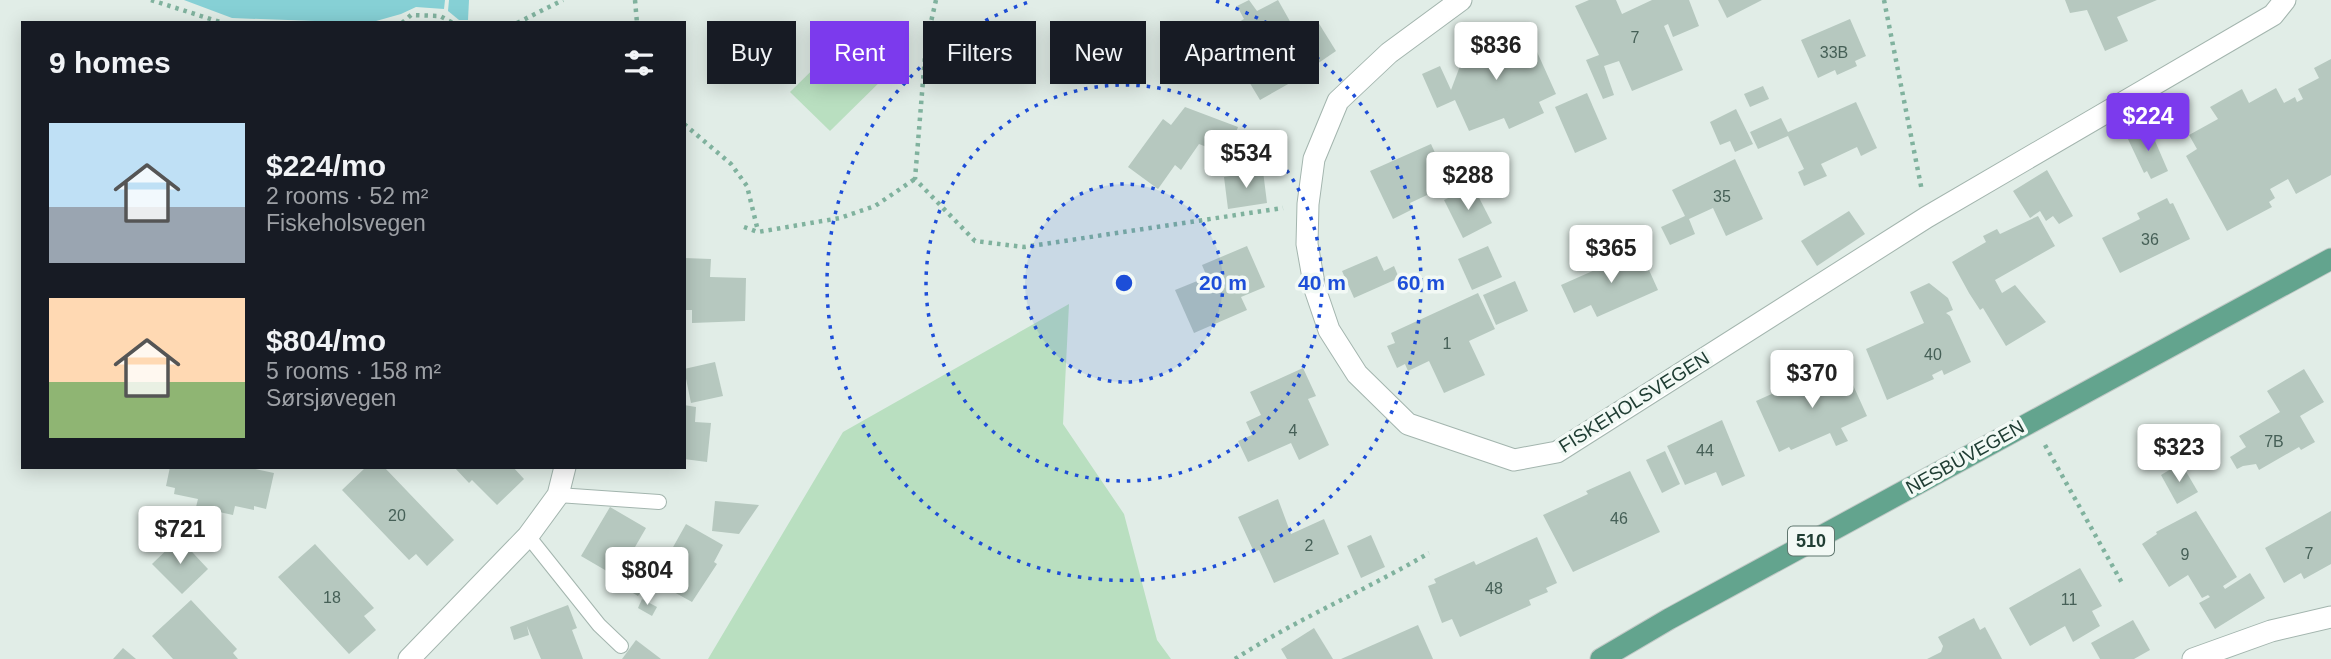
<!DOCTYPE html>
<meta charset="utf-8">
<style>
:root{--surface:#171b24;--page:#20242c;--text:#f1f3f6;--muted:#9ea1a6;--accent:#7c3aed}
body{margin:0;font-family:Helvetica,sans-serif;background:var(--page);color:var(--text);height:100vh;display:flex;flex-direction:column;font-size:26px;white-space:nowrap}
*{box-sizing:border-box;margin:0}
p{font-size:23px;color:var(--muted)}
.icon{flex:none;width:38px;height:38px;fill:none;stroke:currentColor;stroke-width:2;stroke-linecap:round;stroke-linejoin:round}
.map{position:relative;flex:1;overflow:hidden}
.drawer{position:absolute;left:21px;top:21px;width:665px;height:448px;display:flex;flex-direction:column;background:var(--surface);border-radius:0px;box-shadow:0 4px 18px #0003}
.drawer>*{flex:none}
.guide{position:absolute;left:707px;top:21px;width:665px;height:63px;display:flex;gap:14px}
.price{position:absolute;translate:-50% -60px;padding:0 16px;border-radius:7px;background:#fff;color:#222;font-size:23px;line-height:46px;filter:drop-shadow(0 2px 4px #0008)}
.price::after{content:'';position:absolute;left:50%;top:42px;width:21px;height:16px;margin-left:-10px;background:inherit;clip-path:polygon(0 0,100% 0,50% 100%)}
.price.selected{background:var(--accent);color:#fff}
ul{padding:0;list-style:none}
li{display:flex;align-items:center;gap:21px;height:175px;padding:0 28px}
li span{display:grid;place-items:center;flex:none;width:196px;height:140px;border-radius:0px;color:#555}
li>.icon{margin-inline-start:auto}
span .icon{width:84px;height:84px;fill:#fffc;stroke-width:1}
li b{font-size:30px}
h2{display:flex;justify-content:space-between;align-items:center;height:84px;padding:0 28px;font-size:30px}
.tag{padding:0 24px;border-radius:0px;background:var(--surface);box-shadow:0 4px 18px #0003;font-size:24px;line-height:63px}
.tag.selected{background:var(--accent);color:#fff}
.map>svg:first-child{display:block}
.green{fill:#b9dfc0}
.water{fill:#86d0d5}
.building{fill:#b6c8bf}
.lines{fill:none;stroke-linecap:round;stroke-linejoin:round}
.lane-casing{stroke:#a3b5ae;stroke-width:16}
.street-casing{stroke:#a3b5ae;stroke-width:23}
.primary-casing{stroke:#c1c9c6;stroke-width:23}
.path{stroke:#80b29e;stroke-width:4.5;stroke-dasharray:3.5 5;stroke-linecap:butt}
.lane{stroke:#fff;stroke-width:14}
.street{stroke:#fff;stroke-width:21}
.primary{stroke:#63a48e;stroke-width:21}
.ring{fill:none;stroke:#1d4ed8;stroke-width:3.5;stroke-dasharray:3.5 7}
.labels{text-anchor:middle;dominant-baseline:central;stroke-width:7;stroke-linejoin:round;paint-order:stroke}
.number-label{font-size:16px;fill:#466057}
.shield{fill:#f2f9f5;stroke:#5f766e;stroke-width:2}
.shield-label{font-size:18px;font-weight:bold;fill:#203e34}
.street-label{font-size:19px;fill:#203e34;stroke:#f2f9f5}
.centre{fill:#1d4ed8;stroke:#f2f9f5;stroke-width:3.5}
.ring-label{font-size:21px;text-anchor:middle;font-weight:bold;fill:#1d4ed8;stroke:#f2f9f5;stroke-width:7;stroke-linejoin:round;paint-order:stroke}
</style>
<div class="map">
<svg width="2331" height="659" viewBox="0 0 2331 659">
<rect width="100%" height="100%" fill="#e1ede7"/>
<!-- green -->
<g class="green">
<path d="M854,29L893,69L830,131L790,92Z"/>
<path d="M1069,304L1063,424L1124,514L1157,640L1171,659H708L843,432Z"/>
</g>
<!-- water -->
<g class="water">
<path d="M184,0H445L444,9L416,7L401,14L369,23L232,18Z"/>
<path d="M449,0H469L468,20H459L448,11Z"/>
</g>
<!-- building -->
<g class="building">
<path d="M1249,0L1257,11L1278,0L1305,48L1278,62L1290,83L1260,100L1245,75L1231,82L1211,47L1243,29L1239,22L1244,19L1237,6Z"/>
<path d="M1589,0H1616L1622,14L1652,0H1689L1699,26L1673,37L1668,24L1664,26L1683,70L1632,91L1619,61L1604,66L1614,95L1603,99L1586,60L1599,55L1575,6Z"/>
<path d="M1718,0H1762L1727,18Z"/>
<path d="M2065,0H2157L2117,17L2128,41L2105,51L2087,10L2070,13Z"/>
<path d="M1850,19L1866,56L1855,61L1857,66L1837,75L1835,70L1818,78L1801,40Z"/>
<path d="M1318,22L1336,51L1317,64L1299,34Z"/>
<path d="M1524,23L1556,94L1539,102L1544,113L1509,129L1504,118L1469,131L1455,100L1437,108L1422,74L1440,66L1451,90L1466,50Z"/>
<path d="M2331,59V175L2296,194L2288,179L2270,189L2275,198L2269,202L2272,207L2227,231L2186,156L2197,149L2189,135L2218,119L2210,107L2242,89L2249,103L2276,88L2284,103L2295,97L2297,102L2303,99L2298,89L2319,78L2314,68Z"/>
<path d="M1763,86L1769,99L1750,107L1744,94Z"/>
<path d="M1587,93L1607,139L1575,153L1555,107Z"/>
<path d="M1856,102L1877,148L1861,156L1857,147L1821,164L1827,176L1804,186L1798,172L1804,169L1788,136L1758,149L1750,132L1781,118L1788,132Z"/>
<path d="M1185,107L1238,127L1227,155L1199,144L1181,170L1175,165L1158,189L1128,167L1163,119L1171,125Z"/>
<path d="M1736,109L1753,144L1735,152L1730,141L1720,145L1710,122Z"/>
<path d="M2149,127L2168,171L2151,179L2147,171L2144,173L2127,137Z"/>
<path d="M1431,144L1447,179L1452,176L1456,186L1442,193L1440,189L1410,203L1413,209L1393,219L1370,171Z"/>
<path d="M1735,159L1763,219L1726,236L1713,208L1689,219L1695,234L1670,245L1661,227L1685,216L1672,190Z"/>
<path d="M2047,170L2073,216L2059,224L2053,216L2046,221L2040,211L2030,218L2013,191Z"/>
<path d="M1263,171L1267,203L1228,209L1224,177Z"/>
<path d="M1473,186L1492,223L1463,238L1444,200Z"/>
<path d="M2167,198L2170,204L2173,203L2190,239L2120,273L2102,238L2140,219L2137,213Z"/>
<path d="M1849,211L1865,234L1817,266L1801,241Z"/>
<path d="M2038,216L2055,246L1995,280L2002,293L2015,285L2046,322L2006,346L1983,308L1980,310L1969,293L1952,262L1986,242L1983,236L1997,229L2000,234Z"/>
<path d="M1247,246L1265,287L1241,297L1247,310L1194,333L1175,290L1207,277L1202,265Z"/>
<path d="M1488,246L1502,277L1472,290L1458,259Z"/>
<path d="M1640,250L1658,290L1597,317L1591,305L1574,313L1561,285Z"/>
<path d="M1377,256L1384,271L1394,266L1399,278L1354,298L1342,271Z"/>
<path d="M684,258L711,259L710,277L746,278L745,321L692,323V310H684Z"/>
<path d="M1515,281L1528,311L1496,325L1483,295Z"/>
<path d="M1929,283L1948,298L1953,310L1946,313L1950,316L1971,362L1944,375L1942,370L1932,375L1934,379L1887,400L1866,349L1924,323L1910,292Z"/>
<path d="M1478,293L1495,329L1469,341L1485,375L1444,393L1429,361L1408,371L1405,364L1397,368L1387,346L1395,343L1391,333Z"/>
<path d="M715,362L723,396L691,403L684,369Z"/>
<path d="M1844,365L1867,416L1841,428L1848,441L1836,446L1830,433L1791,450L1789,447L1779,452L1756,401L1825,370L1826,373Z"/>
<path d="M1303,368L1316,396L1308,399L1329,445L1299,460L1291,443L1248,462L1238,441L1252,435L1246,422L1261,415L1250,392Z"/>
<path d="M2304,369L2324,402L2300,416L2315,442L2301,450L2299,447L2259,470L2256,464L2243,466L2237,469L2230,457L2246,447L2239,436L2280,412L2267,391Z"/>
<path d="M684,405L696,407L695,422L711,423L707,462L684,459Z"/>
<path d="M1722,420L1745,476L1722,486L1716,472L1685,485L1667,446Z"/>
<path d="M1665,451L1680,484L1662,493L1646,460Z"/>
<path d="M2181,463L2198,492L2177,504L2161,475Z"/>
<path d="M170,467H246L274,473L266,509L254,506V510L235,506L233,515L196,507L198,499L174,494L175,488L166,486Z"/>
<path d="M366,467H384L454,540L427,566L416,554L409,560L342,490Z"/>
<path d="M454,467H513L524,479L497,505L472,480L469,483Z"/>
<path d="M1630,471L1660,532L1573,572L1543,515L1588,494L1586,491Z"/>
<path d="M1278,499L1291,534L1324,519L1339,554L1274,583L1259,550L1254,552L1238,517Z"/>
<path d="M715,501L759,505L739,534L712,531Z"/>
<path d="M610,507L646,528L635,547L659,561L638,596L621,586L626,578L619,573L617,577L581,556Z"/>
<path d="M2196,511L2237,577L2223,586L2225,589L2250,573L2265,598L2215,629L2199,603L2210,597L2208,595L2202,598L2188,575L2169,587L2142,544L2157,534L2156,532Z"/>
<path d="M2331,511V564L2304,579L2301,573L2284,583L2265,548Z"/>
<path d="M686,524L723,545L714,562L717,564L692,602L654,581Z"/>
<path d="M1371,535L1385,567L1361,578L1347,546Z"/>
<path d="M1537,537L1557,583L1546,588L1548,592L1529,600L1531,605L1460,637L1452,619L1442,623L1428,586L1436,583L1434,579L1474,561L1476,565Z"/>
<path d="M179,538L208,569L182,594L152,564Z"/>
<path d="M315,544L374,608L364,616L376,630L349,654L278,577Z"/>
<path d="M2080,568L2102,606L2092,611L2100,626L2073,642L2065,626L2030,646L2009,608Z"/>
<path d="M642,599L657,607L652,616L638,608Z"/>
<path d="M191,600L237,649L233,653L238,659H173L152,636Z"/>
<path d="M568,605L577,628L572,630L583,659H541L527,626L529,635L514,640L510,627Z"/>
<path d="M1974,618L1980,630L1985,627L2002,659H1927L1941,652L1943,646L1938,637Z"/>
<path d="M2133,620L2150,650L2134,659H2100L2091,643Z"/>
<path d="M1418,625L1433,659H1341Z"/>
<path d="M1314,628L1333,659H1287L1281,649Z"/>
<path d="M636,640L661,659H622Z"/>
<path d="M123,648L136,659H113Z"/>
</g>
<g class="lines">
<defs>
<g id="lane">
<path d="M558,495L659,502"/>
<path d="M528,536L599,625L621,646"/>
</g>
<g id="street">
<path d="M1461,0L1389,53L1338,101L1314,159L1308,204L1307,244L1315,289L1329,330L1357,374L1408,424L1514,460L1557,452L1927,217L2273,15L2285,0"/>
<path d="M409,659L528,536L558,495L565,467"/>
<path d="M2193,659L2271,631L2331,617"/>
</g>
<path id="primary" d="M1601,659L1669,619L2331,259"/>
</defs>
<!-- lane casing -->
<use href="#lane" class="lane-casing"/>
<!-- street casing -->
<use href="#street" class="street-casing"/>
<!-- primary casing -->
<use href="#primary" class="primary-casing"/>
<!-- path -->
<g class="path">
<path d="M151,0L223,23"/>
<path d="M635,0L637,23"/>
<path d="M936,0L926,44L915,179L975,241L1024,247L1283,208"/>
<path d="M1884,0L1922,191"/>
<path d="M402,23L411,15L440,16L453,23"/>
<path d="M517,23L563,0"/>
<path d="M684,124L731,164L747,186L758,231"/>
<path d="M744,227L758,232L840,218L875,206L915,179"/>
<path d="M2045,445L2122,583"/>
<path d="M1235,659C1297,619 1366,590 1429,553"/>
</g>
<!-- lane -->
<use href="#lane" class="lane"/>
<!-- street -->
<use href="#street" class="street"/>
<!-- primary -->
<use href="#primary" class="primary"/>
</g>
<!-- distance rings -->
<circle cx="1124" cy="283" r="99" fill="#1d4ed8" fill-opacity=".12"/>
<g class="ring">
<circle cx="1124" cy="283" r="99"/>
<circle cx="1124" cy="283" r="198"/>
<path d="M1216 1A297 297 0 1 1 1032 1"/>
</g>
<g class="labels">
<!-- number labels -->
<g class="number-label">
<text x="1635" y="37">7</text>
<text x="1834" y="52">33B</text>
<text x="1722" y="196">35</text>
<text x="2150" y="239">36</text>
<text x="1447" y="343">1</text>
<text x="1933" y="354">40</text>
<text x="1293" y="430">4</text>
<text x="2274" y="441">7B</text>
<text x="1705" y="450">44</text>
<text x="397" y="515">20</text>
<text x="1619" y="518">46</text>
<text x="1309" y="545">2</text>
<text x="2309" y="553">7</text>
<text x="2185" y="554">9</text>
<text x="1494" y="588">48</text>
<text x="332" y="597">18</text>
<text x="2069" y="599">11</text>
</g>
<!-- shield labels -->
<rect class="shield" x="1788" y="526.5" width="46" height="29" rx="5"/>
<g class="shield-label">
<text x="1811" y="541">510</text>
</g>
<!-- street labels -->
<g class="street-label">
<text transform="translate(1634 402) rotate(-32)">FISKEHOLSVEGEN</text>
<text transform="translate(1965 457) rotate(-29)">NESBUVEGEN</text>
</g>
</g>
<circle cx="1124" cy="283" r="10" class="centre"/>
<g class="ring-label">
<text x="1223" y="290">20 m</text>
<text x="1322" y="290">40 m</text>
<text x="1421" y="290">60 m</text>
</g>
</svg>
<b class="price" style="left:1496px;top:82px">$836</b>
<b class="price selected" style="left:2148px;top:153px">$224</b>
<b class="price" style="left:1246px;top:190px">$534</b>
<b class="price" style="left:1468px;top:212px">$288</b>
<b class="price" style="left:1611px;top:285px">$365</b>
<b class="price" style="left:1812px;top:410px">$370</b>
<b class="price" style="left:2179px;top:484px">$323</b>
<b class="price" style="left:180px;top:566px">$721</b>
<b class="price" style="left:647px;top:607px">$804</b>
<div class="guide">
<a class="tag">Buy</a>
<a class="tag selected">Rent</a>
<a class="tag">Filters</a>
<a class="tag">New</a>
<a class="tag">Apartment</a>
</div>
<section class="drawer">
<h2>9 homes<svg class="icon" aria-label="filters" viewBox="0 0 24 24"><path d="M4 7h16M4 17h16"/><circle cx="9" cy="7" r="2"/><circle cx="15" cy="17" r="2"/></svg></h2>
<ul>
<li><span style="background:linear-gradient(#bfe0f5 60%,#9aa5b1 0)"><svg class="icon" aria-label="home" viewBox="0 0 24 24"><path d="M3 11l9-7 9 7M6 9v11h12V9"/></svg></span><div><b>$224/mo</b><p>2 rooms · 52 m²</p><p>Fiskeholsvegen</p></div></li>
<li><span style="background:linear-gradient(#ffd9b3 60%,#8fb573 0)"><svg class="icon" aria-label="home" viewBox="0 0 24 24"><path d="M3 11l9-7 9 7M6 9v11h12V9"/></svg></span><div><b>$804/mo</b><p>5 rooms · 158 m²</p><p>Sørsjøvegen</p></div></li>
</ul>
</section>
</div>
